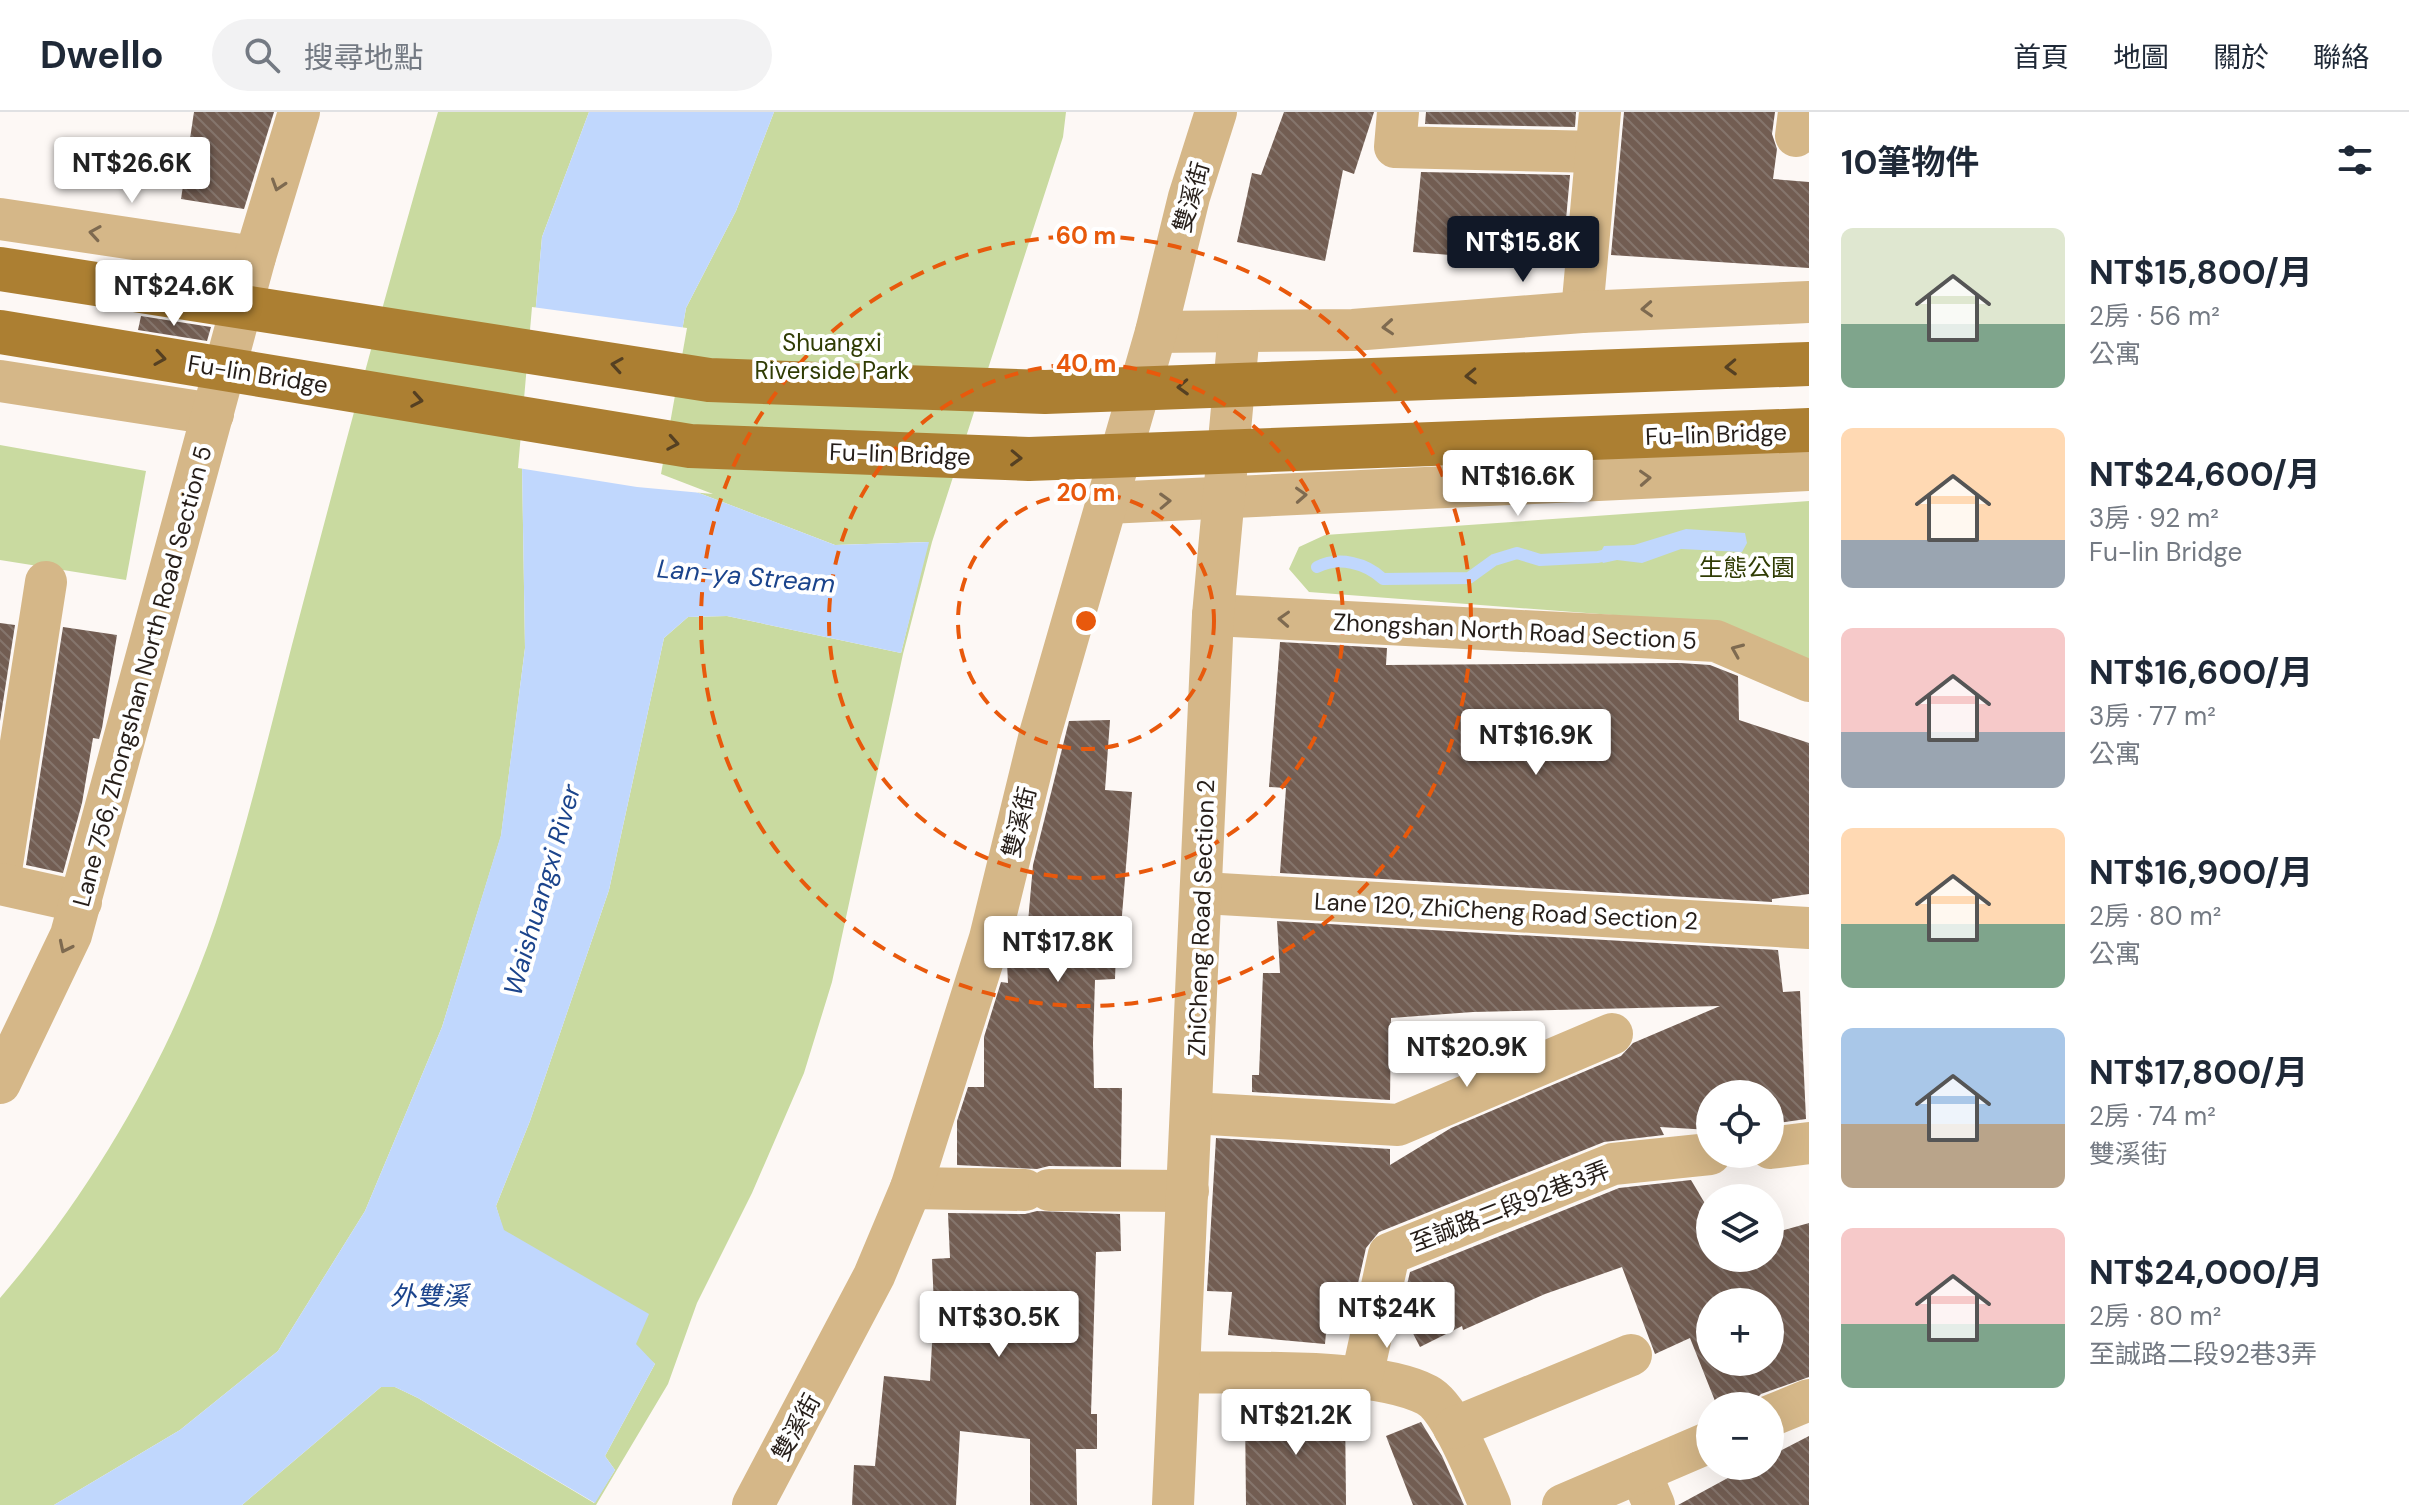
<!DOCTYPE html>
<html lang="zh-TW">
<meta charset="utf-8">
<style>
:root{--surface:#fff;--page:#f2f2f3;--text:#1f2937;--muted:#747a83;--line:#e0e1e3;--accent:#111827}
body{margin:0;font-family:"DM Sans","Noto Sans TC",sans-serif;background:var(--page);color:var(--text);height:100vh;display:flex;flex-direction:column;font-size:30px;white-space:nowrap}
*{box-sizing:border-box;margin:0}
p{font-size:26px;color:var(--muted)}
.icon{flex:none;width:44px;height:44px;fill:none;stroke:currentColor;stroke-width:2;stroke-linecap:round;stroke-linejoin:round}
.map{position:relative;flex:1;overflow:hidden}
.sheet{display:flex;flex-direction:column;background:var(--surface);width:600px}
.sheet>*{flex:none}
.buttons{position:absolute;left:1696px;top:968px;display:grid;gap:16px}
.buttons a{display:grid;place-items:center;width:88px;height:88px;border-radius:50%;background:var(--surface);box-shadow:0 8px 32px #0002;font-size:40px}
.price{position:absolute;translate:-50% -68px;padding:0 18px;border-radius:8px;background:#fff;color:#222;font-size:26px;line-height:52px;filter:drop-shadow(0 2px 4px #0008)}
.price::after{content:'';position:absolute;left:50%;top:48px;width:24px;height:18px;margin-left:-12px;background:inherit;clip-path:polygon(0 0,100% 0,50% 100%)}
.price.selected{background:var(--accent);color:#fff}
ul{padding:0;list-style:none}
li{display:flex;align-items:center;gap:24px;height:200px;padding:0 32px}
li span{display:grid;place-items:center;flex:none;width:224px;height:160px;border-radius:12px;color:#555}
li>.icon{margin-inline-start:auto}
span .icon{width:96px;height:96px;fill:#fffc;stroke-width:1}
li b{font-size:34px}
h2{display:flex;justify-content:space-between;align-items:center;height:96px;padding:0 32px;font-size:34px}
header{display:flex;align-items:center;gap:48px;box-sizing:border-box;height:112px;padding:0 40px;background:var(--surface);border-bottom:2px solid var(--line)}
header strong{font-size:38px}
nav{display:flex;gap:44px;margin-inline-start:auto;font-size:28px}
.search{width:560px;height:72px;background:var(--page);display:flex;align-items:center;gap:20px;box-sizing:border-box;padding:0 28px;border-radius:44px;color:var(--muted);font-size:30px}
main{display:flex;flex:1;min-height:0}
.map>svg:first-child{display:block}
.green{fill:#c9daa0}
.water{fill:#c0d7fd}
.pier{fill:#fdf8f5}
.lines{fill:none;stroke-linecap:round;stroke-linejoin:round}
.stream{stroke:#c0d7fd;stroke-width:12}
.building{fill:url(#building-back-hatch);fill-rule:evenodd}
.minor{stroke:#d5b788;stroke-width:42}
.major-bridge{stroke:#ac7f32;stroke-width:44}
.oneway{stroke:#7e6a50}
.oneway2{stroke:#554022}
.ring{fill:none;stroke:#e8590c;stroke-width:4;stroke-dasharray:14 10}
.labels{text-anchor:middle;dominant-baseline:central;stroke-width:8;stroke-linejoin:round;paint-order:stroke}
.street-label{font-size:24px;fill:#261e19;stroke:#fff}
.park-label{font-size:24px;fill:#303c04;stroke:#fff}
.water-label{font-size:26px;font-style:italic;fill:#1b448c;stroke:#fff}
.centre{fill:#e8590c;stroke:#fff;stroke-width:4}
.ring-label{font-size:24px;text-anchor:middle;font-weight:bold;fill:#e8590c;stroke:#fff;stroke-width:8;stroke-linejoin:round;paint-order:stroke}
</style>
<header>
<strong>Dwello</strong>
<div class="search"><svg class="icon" aria-label="search" viewBox="0 0 24 24"><circle cx="10" cy="10" r="6"/><path d="M15 15l6 6"/></svg>搜尋地點</div>
<nav><a>首頁</a><a>地圖</a><a>關於</a><a>聯絡</a></nav>
</header>
<main>
<div class="map">
<svg width="1809" height="1393" viewBox="0 0 1809 1393">
<defs>
<pattern id="building-back-hatch" width="6" height="6" patternUnits="userSpaceOnUse" patternTransform="scale(2)"><rect width="6" height="6" fill="#725d52"/><path d="M-1 5l2 2M0 0l6 6M5-1l2 2" fill="none" stroke="#85756c"/></pattern>
</defs>
<rect width="100%" height="100%" fill="#fdf8f5"/>
<!-- green -->
<g class="green">
<path d="M438,0H589L542,125L522,352L525,536L501,724L442,915L365,1099L278,1239L180,1318L54,1393H0V1186C93,1078 170,946 216,810C250,707 274,599 302,495C346,329 390,164 438,0Z"/>
<path d="M774,0H1066L1063,25L932,430L903,542L832,870L804,961L752,1081L697,1191L668,1272L596,1393H242L381,1275H395L418,1286L594,1391L615,1358L605,1344L655,1252L503,1118L496,1094L530,1009L609,778L664,526L688,505L727,504L901,541L928,430L835,433L657,365L686,196L736,99Z"/>
<path d="M0,333L146,359L126,468L0,448Z"/>
<path d="M1809,389V547L1718,511L1309,480L1289,457L1299,435L1325,423Z"/>
</g>
<!-- water -->
<g class="water">
<path d="M589,0H774L736,99L686,196L657,365L835,433L929,430L901,541L727,504L688,505L664,526L609,778L530,1009L496,1094L504,1118L649,1202L636,1232L655,1252L605,1344L615,1358L595,1391L418,1286L395,1275H381L242,1393H54L180,1318L278,1239L365,1099L442,915L501,723L525,536L522,352L542,125Z"/>
<path d="M1686,417L1745,421L1747,431L1742,440L1681,437L1642,451L1617,448L1603,451L1598,445L1604,434L1634,433Z"/>
</g>
<!-- pier -->
<path class="pier" d="M532,195L687,216L661,362L713,382L637,375L518,356Z"/>
<g class="lines">
<!-- stream -->
<path class="stream" d="M1317,455C1339,444 1366,451 1383,467L1469,466L1494,448L1517,441L1540,448L1598,445L1614,441"/>
</g>
<!-- building -->
<g class="building">
<path d="M194,0H274L244,97L181,87Z"/>
<path d="M1284,0H1374L1354,62L1343,58L1325,149L1237,130L1252,61L1261,63Z"/>
<path d="M1426,0H1576L1575,15L1425,12Z"/>
<path d="M1624,0H1775L1772,22L1777,37L1773,67L1809,70V156L1611,143Z"/>
<path d="M1421,60L1570,63L1562,152L1413,140Z"/>
<path d="M141,204L211,215L207,229L138,218Z"/>
<path d="M0,511L15,513L0,609Z"/>
<path d="M63,515L117,523L102,616L99,627L93,626L82,691L63,761L26,753Z"/>
<path d="M1280,530L1387,536L1386,553L1680,551L1710,553L1738,564L1739,608L1809,631V782L1772,787V790L1280,761L1286,676L1269,675Z"/>
<path d="M1110,608L1105,678L1132,680L1119,840L1116,839L1115,867L1095,868L1093,931L1094,976H1122L1121,1055L1049,1054L1037,1057L957,1053V1009L968,975H984V925L1001,870L1008,871L1007,851L1013,833H1026L1033,753L1069,609Z"/>
<path d="M1277,809L1778,838L1783,880L1800,879L1806,1007L1770,1012V982H1710V1018L1660,1015L1664,1023L1604,1030L1379,1120L1366,1136L1354,1189L1329,1187L1325,1232L1228,1223L1232,1180L1207,1179L1216,1026L1390,1037V1053L1451,1016L1621,944L1633,931L1720,894L1473,900L1391,906L1390,988L1252,980V963H1259L1263,861H1280Z"/>
<path d="M1691,1068L1710,1100V1146H1770V1122L1809,1111V1265L1761,1282L1749,1294H1717L1690,1226L1655,1242L1622,1155L1545,1182L1463,1218L1462,1214L1420,1235L1401,1198L1410,1160L1619,1076ZM1710,1190H1770V1250H1710Z"/>
<path d="M1037,1099L1120,1102L1121,1139L1096,1140L1091,1302H1097V1337H1076L1077,1393H1030V1327L960,1319L956,1393H852L854,1353L875,1354L884,1264L930,1269L934,1195L932,1147L950,1146L948,1101L1025,1102Z"/>
<path d="M1345,1296L1346,1393H1246L1245,1297Z"/>
<path d="M1421,1310L1442,1344L1464,1393H1413L1386,1324Z"/>
<path d="M1809,1324V1393H1678L1750,1354H1770V1344Z"/>
</g>
<g class="lines">
<!-- minor -->
<g class="minor">
<path d="M1398,0L1395,35L1596,40"/>
<path d="M1796,24L1799,0"/>
<path d="M0,107L255,145"/>
<path d="M1582,200L1600,0"/>
<path d="M1156,220L1353,218L1582,200L1809,190"/>
<path d="M0,269L213,302"/>
<path d="M1107,391L1809,358"/>
<path d="M1213,503L1716,529L1809,569"/>
<path d="M0,765L46,470"/>
<path d="M0,772L81,790"/>
<path d="M1203,781L1809,816"/>
<path d="M0,971L71,823L255,145L299,0"/>
<path d="M1192,1001L1398,1013L1612,922"/>
<path d="M1770,1036L1809,1031"/>
<path d="M911,1076L1025,1078"/>
<path d="M1049,1078L1188,1079"/>
<path d="M1179,1260C1242,1262 1374,1255 1427,1283C1452,1296 1478,1367 1490,1393"/>
<path d="M1362,1265L1389,1142L1613,1052L1710,1042"/>
<path d="M1770,1304L1809,1288"/>
<path d="M1454,1316L1631,1243"/>
<path d="M1640,1360L1654,1393"/>
<path d="M753,1393L874,1164L911,1076L990,826L1040,622L1156,220L1189,85L1216,0"/>
<path d="M1173,1393L1213,503L1239,220"/>
<path d="M1563,1393L1710,1330"/>
</g>
<!-- major-bridge -->
<g class="major-bridge">
<path d="M0,157L709,268L1045,280L1809,252"/>
<path d="M0,220L690,334L1029,347L1809,318"/>
</g>
</g>
<!-- one-way arrows -->
<defs><path id="oneway-chevron" d="M-2-3.5L2.5 0L-2 3.5" fill="none" stroke-width="1.6" stroke-linecap="round" stroke-linejoin="round" transform="scale(2)"/></defs>
<g class="oneway">
<use href="#oneway-chevron" transform="translate(278 73) rotate(108)"/>
<use href="#oneway-chevron" transform="translate(95 121) rotate(-171)"/>
<use href="#oneway-chevron" transform="translate(1647 197) rotate(177)"/>
<use href="#oneway-chevron" transform="translate(1388 215) rotate(176)"/>
<use href="#oneway-chevron" transform="translate(1645 366) rotate(-3)"/>
<use href="#oneway-chevron" transform="translate(1301 383) rotate(-3)"/>
<use href="#oneway-chevron" transform="translate(1165 389) rotate(-2)"/>
<use href="#oneway-chevron" transform="translate(1284 507) rotate(-177)"/>
<use href="#oneway-chevron" transform="translate(1737 538) rotate(-157)"/>
<use href="#oneway-chevron" transform="translate(65 835) rotate(116)"/>
</g>
<g class="oneway2">
<use href="#oneway-chevron" transform="translate(160 246) rotate(9)"/>
<use href="#oneway-chevron" transform="translate(617 253) rotate(-171)"/>
<use href="#oneway-chevron" transform="translate(1731 255) rotate(178)"/>
<use href="#oneway-chevron" transform="translate(1471 264) rotate(178)"/>
<use href="#oneway-chevron" transform="translate(1183 275) rotate(178)"/>
<use href="#oneway-chevron" transform="translate(417 288) rotate(10)"/>
<use href="#oneway-chevron" transform="translate(673 331) rotate(10)"/>
<use href="#oneway-chevron" transform="translate(1016 346) rotate(2)"/>
</g>
<!-- distance rings -->
<g class="ring">
<circle cx="1086" cy="509" r="128"/>
<circle cx="1086" cy="509" r="257"/>
<circle cx="1086" cy="509" r="385"/>
</g>
<g class="labels">
<!-- street labels -->
<g class="street-label">
<text transform="translate(1191 85) rotate(-74)">雙溪街</text>
<text transform="translate(258 262) rotate(9)">Fu-lin Bridge</text>
<text transform="translate(1716 322) rotate(-2)">Fu-lin Bridge</text>
<text transform="translate(900 342) rotate(2)">Fu-lin Bridge</text>
<text transform="translate(1515 519) rotate(3)">Zhongshan North Road Section 5</text>
<text transform="translate(142 564) rotate(-75)">Lane 756, Zhongshan North Road Section 5</text>
<text transform="translate(1019 710) rotate(-76)">雙溪街</text>
<text transform="translate(1506 799) rotate(3)">Lane 120, ZhiCheng Road Section 2</text>
<text transform="translate(1201 806) rotate(-88)">ZhiCheng Road Section 2</text>
<text transform="translate(1510 1094) rotate(-21)">至誠路二段92巷3弄</text>
<text transform="translate(796 1315) rotate(-61)">雙溪街</text>
</g>
<!-- park labels -->
<g class="park-label">
<text x="832" y="230">Shuangxi<tspan x="832" dy="28">Riverside Park</tspan></text>
<text x="1747" y="455">生態公園</text>
</g>
<!-- water labels -->
<g class="water-label">
<text transform="translate(746 464) rotate(5)">Lan-ya Stream</text>
<text transform="translate(542 778) rotate(-74)">Waishuangxi River</text>
<text x="429" y="1184">外雙溪</text>
</g>
</g>
<circle cx="1086" cy="509" r="12" class="centre"/>
<g class="ring-label">
<text x="1086" y="132">60 m</text>
<text x="1086" y="260">40 m</text>
<text x="1086" y="389">20 m</text>
</g>
</svg>
<div class="buttons">
<a><svg class="icon" aria-label="locate" viewBox="0 0 24 24"><circle cx="12" cy="12" r="6"/><path d="M12 2v4M12 18v4M2 12h4M18 12h4"/></svg></a>
<a><svg class="icon" aria-label="layers" viewBox="0 0 24 24"><path d="M12 4l9 5-9 5-9-5zM3 14l9 5 9-5"/></svg></a>
<a>+</a>
<a>−</a>
</div>
<b class="price" style="left:132px;top:93px">NT$26.6K</b>
<b class="price selected" style="left:1523px;top:172px">NT$15.8K</b>
<b class="price" style="left:174px;top:216px">NT$24.6K</b>
<b class="price" style="left:1518px;top:406px">NT$16.6K</b>
<b class="price" style="left:1536px;top:665px">NT$16.9K</b>
<b class="price" style="left:1058px;top:872px">NT$17.8K</b>
<b class="price" style="left:1467px;top:977px">NT$20.9K</b>
<b class="price" style="left:1387px;top:1238px">NT$24K</b>
<b class="price" style="left:999px;top:1247px">NT$30.5K</b>
<b class="price" style="left:1296px;top:1345px">NT$21.2K</b>
</div>
<section class="sheet">
<h2>10筆物件<svg class="icon" aria-label="filters" viewBox="0 0 24 24"><path d="M4 7h16M4 17h16"/><circle cx="9" cy="7" r="2"/><circle cx="15" cy="17" r="2"/></svg></h2>
<ul>
<li><span style="background:linear-gradient(#dfe7d0 60%,#7fa58c 0)"><svg class="icon" aria-label="home" viewBox="0 0 24 24"><path d="M3 11l9-7 9 7M6 9v11h12V9"/></svg></span><div><b>NT$15,800/月</b><p>2房 · 56 m²</p><p>公寓</p></div></li>
<li><span style="background:linear-gradient(#ffd9b3 70%,#9aa5b1 0)"><svg class="icon" aria-label="home" viewBox="0 0 24 24"><path d="M3 11l9-7 9 7M6 9v11h12V9"/></svg></span><div><b>NT$24,600/月</b><p>3房 · 92 m²</p><p>Fu-lin Bridge</p></div></li>
<li><span style="background:linear-gradient(#f6c9c9 65%,#9aa5b1 0)"><svg class="icon" aria-label="home" viewBox="0 0 24 24"><path d="M3 11l9-7 9 7M6 9v11h12V9"/></svg></span><div><b>NT$16,600/月</b><p>3房 · 77 m²</p><p>公寓</p></div></li>
<li><span style="background:linear-gradient(#ffd9b3 60%,#7fa58c 0)"><svg class="icon" aria-label="home" viewBox="0 0 24 24"><path d="M3 11l9-7 9 7M6 9v11h12V9"/></svg></span><div><b>NT$16,900/月</b><p>2房 · 80 m²</p><p>公寓</p></div></li>
<li><span style="background:linear-gradient(#a9c7e8 60%,#b9a48a 0)"><svg class="icon" aria-label="home" viewBox="0 0 24 24"><path d="M3 11l9-7 9 7M6 9v11h12V9"/></svg></span><div><b>NT$17,800/月</b><p>2房 · 74 m²</p><p>雙溪街</p></div></li>
<li><span style="background:linear-gradient(#f6c9c9 60%,#7fa58c 0)"><svg class="icon" aria-label="home" viewBox="0 0 24 24"><path d="M3 11l9-7 9 7M6 9v11h12V9"/></svg></span><div><b>NT$24,000/月</b><p>2房 · 80 m²</p><p>至誠路二段92巷3弄</p></div></li>
</ul>
</section>
</main>
